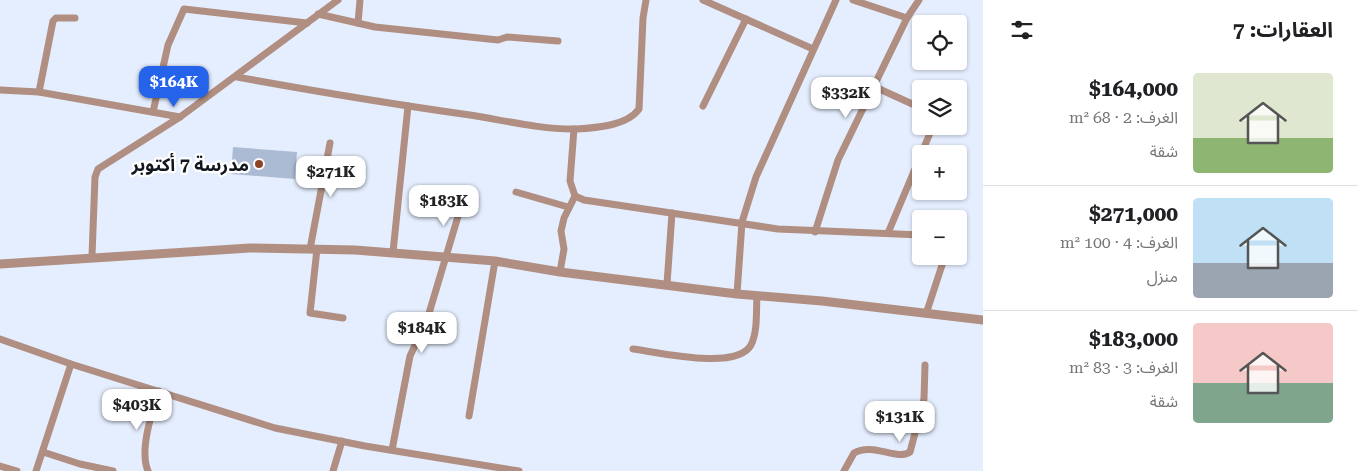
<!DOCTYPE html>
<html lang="ar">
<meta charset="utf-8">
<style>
:root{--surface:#fff;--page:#f6f6f6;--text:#202124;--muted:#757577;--line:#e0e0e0;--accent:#2563eb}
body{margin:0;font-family:"Roboto Serif","Noto Sans Arabic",serif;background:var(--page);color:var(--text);direction:rtl;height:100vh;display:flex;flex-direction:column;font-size:19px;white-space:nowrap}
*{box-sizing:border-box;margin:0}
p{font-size:16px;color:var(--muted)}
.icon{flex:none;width:28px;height:28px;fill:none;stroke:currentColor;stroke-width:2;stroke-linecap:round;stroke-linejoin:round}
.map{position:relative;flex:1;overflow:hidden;direction:ltr}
.side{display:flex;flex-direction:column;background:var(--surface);width:375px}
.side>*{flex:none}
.fabs{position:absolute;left:912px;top:15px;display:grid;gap:10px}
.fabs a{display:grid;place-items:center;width:55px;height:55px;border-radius:5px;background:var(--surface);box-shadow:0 1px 4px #0004;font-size:25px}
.price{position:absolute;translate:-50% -42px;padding:0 11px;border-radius:10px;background:#fff;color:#222;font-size:16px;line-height:32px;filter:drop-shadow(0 1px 2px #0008)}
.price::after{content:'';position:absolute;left:50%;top:30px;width:15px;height:11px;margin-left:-8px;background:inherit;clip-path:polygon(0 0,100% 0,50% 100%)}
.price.current{background:var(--accent);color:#fff}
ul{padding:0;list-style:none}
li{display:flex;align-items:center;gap:15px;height:125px;padding:0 25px}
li+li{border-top:1px solid var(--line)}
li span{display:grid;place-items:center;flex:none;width:140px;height:100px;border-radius:5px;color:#555}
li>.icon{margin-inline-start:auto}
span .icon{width:60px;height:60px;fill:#fffc;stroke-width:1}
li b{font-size:21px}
h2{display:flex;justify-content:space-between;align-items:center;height:60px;padding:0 25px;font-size:21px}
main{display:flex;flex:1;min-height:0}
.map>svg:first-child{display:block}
.building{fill:#acbbd4}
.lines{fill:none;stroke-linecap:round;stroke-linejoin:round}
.minor{stroke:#b08f82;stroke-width:7}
.tertiary{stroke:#b08f82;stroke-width:9}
.poi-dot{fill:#8c4424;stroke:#fff;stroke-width:2}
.labels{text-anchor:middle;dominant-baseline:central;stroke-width:4.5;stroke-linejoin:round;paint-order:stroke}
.poi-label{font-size:18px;font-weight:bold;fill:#11161f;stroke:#fff;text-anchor:end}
</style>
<main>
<section class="side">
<h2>العقارات: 7<svg class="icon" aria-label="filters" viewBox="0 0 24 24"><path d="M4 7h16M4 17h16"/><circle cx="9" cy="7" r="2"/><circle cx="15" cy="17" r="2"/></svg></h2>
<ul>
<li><span style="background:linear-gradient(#dfe7d0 65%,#8fb573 0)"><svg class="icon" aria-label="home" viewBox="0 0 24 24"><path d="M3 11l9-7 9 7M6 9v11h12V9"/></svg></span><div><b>$164,000</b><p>الغرف: 2 · 68 m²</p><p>شقة</p></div></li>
<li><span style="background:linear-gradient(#bfe0f5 65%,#9aa5b1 0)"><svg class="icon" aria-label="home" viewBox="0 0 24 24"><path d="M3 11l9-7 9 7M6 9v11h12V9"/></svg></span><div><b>$271,000</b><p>الغرف: 4 · 100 m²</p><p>منزل</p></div></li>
<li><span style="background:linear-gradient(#f6c9c9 60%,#7fa58c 0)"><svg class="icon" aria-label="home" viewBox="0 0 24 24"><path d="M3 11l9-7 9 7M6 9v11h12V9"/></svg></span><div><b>$183,000</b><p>الغرف: 3 · 83 m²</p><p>شقة</p></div></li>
</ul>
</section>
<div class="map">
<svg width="983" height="471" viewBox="0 0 983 471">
<rect width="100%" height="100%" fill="#e5eefe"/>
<!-- building -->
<path class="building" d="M233,147L297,152L295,179L231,174Z"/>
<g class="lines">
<!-- minor -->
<g class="minor">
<path d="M703,0L813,49"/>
<path d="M853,0L907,18"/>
<path d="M318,14L375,27L498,40L507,37L558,41"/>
<path d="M358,23L360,0"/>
<path d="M237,77C314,91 392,104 470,115C502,120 544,130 576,129C595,128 627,126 639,109L643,18L646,0"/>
<path d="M875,87L921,108"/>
<path d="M0,90L39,92L180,117"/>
<path d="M39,92L53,21L56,18H75"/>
<path d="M703,106L746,19"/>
<path d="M153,112L168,45L184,9L307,23"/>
<path d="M574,129L570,181L575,196L584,200L778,229L921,235"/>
<path d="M516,192L568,207"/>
<path d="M815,232L838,160L907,18L919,0"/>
<path d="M888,233L933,126"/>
<path d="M310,249L330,143"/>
<path d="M317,249L310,313L343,318"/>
<path d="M393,252L408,106"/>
<path d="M92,256L95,177L98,169L180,117L338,0"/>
<path d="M560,272L564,249L561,231L564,218L575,196"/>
<path d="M667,284L672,213"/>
<path d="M737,294L742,222L756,177L836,0"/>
<path d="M926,314L945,256"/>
<path d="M0,339L71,364L275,428L365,446L519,471"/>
<path d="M633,349C657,352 737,371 751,345C758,331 756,310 757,295"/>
<path d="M469,416L495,261"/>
<path d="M392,450L410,356L427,320L462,203"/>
<path d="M43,452L80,464L113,471"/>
<path d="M0,466L17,471"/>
<path d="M36,471L71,364"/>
<path d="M148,471C139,450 152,412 159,391"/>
<path d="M333,471L342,441"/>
<path d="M844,471L854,453C873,442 897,461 910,452L924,399L925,365"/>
</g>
<!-- tertiary -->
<path class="tertiary" d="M0,264L250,248L355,250L495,261L560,272L737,294L822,301L983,320"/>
</g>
<!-- markers -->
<circle class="poi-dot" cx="259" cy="164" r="5"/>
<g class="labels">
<!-- poi labels -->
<g class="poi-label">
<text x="249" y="164">مدرسة 7 أكتوبر</text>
</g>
</g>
</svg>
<div class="fabs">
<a><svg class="icon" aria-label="locate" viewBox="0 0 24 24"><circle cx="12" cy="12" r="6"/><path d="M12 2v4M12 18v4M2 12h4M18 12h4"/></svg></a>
<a><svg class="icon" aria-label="layers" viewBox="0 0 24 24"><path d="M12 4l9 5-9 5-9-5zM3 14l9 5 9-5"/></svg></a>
<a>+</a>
<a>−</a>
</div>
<b class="price current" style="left:174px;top:108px">$164K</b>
<b class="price" style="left:846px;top:119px">$332K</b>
<b class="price" style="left:331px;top:198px">$271K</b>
<b class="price" style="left:444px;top:227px">$183K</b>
<b class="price" style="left:422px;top:354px">$184K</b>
<b class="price" style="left:137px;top:431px">$403K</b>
<b class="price" style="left:900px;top:443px">$131K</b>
</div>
</main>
